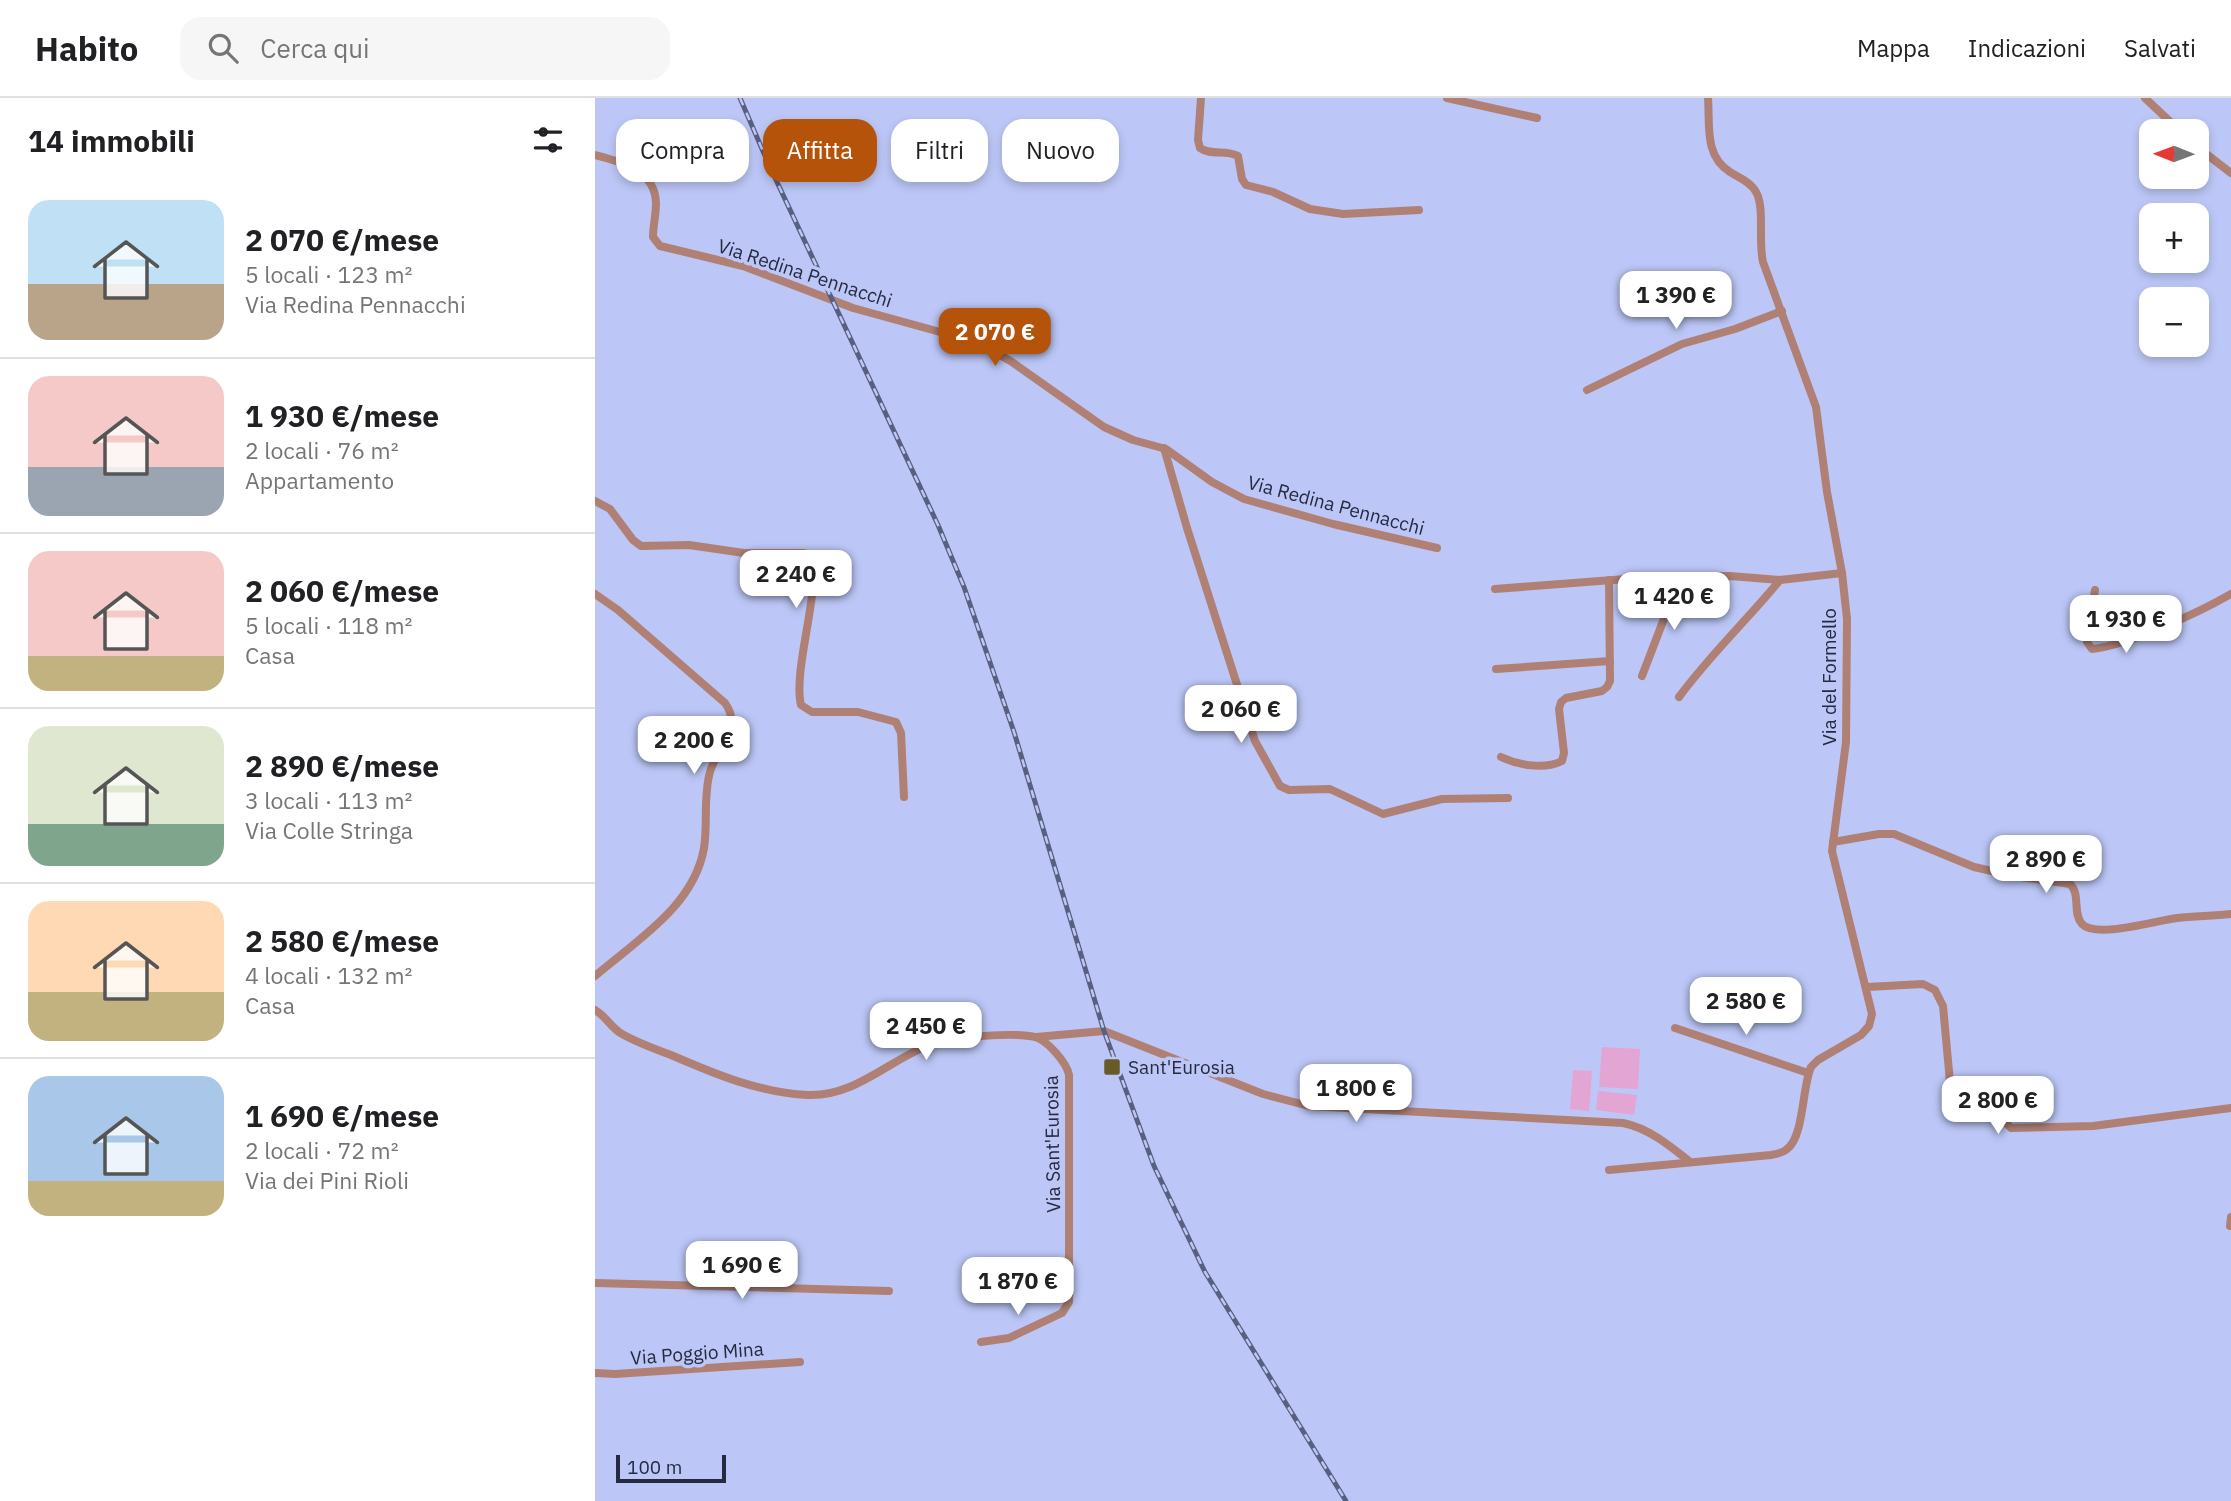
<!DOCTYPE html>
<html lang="it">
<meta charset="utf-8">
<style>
:root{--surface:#fff;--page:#f6f6f6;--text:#202124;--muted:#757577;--line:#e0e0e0;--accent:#b45309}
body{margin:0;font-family:"IBM Plex Sans",sans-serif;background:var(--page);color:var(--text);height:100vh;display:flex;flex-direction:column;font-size:26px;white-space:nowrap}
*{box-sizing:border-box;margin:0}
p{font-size:23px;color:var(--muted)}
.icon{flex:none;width:38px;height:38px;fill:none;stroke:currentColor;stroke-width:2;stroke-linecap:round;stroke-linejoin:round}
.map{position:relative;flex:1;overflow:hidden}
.drawer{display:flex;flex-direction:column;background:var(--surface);width:595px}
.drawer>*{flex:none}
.hud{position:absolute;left:21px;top:21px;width:665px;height:63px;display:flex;gap:14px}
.needle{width:46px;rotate:271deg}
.controls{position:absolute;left:1544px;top:21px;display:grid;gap:14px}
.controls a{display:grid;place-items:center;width:70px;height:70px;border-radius:14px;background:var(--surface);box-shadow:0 4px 10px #0003;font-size:35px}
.scale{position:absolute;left:21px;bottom:18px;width:110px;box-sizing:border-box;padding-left:7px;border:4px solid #252a41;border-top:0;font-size:19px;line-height:24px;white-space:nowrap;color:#252a41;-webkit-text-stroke:5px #bcc7f7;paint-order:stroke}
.price{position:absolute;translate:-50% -60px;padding:0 16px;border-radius:14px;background:#fff;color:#222;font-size:23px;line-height:46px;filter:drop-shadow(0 2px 4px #0008)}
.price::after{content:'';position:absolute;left:50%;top:42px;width:21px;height:16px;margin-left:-10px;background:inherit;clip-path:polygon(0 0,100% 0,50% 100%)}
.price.on{background:var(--accent);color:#fff}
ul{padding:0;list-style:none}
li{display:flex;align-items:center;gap:21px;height:175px;padding:0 28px}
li+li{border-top:2px solid var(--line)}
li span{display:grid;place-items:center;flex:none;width:196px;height:140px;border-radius:21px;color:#555}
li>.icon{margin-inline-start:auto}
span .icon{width:84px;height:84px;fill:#fffc;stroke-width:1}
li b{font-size:30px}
h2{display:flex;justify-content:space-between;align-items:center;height:84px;padding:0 28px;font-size:30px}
.pill{padding:0 24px;border-radius:21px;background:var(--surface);box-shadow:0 4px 10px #0003;font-size:24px;line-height:63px}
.pill.on{background:var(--accent);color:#fff}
header{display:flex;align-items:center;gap:42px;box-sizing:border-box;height:98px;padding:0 35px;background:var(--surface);border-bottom:2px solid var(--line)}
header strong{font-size:33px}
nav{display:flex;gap:38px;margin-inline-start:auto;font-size:24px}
.search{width:490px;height:63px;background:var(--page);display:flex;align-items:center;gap:18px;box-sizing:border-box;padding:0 24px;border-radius:21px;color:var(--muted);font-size:26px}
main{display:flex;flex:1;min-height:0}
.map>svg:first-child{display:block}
.green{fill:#e2a5d4}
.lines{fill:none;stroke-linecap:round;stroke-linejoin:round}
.minor{stroke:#b08074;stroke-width:8}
.rail-casing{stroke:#585f7f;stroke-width:5}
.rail{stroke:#bcc7f7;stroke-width:2.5;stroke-dasharray:8;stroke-linecap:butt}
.poi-dot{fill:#695b28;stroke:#bcc7f7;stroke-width:2.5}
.labels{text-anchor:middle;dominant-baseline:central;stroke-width:7;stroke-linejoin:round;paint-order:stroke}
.street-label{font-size:19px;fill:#252a41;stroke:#bcc7f7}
.poi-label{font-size:19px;fill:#252a41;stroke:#bcc7f7;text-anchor:start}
</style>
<header>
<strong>Habito</strong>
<div class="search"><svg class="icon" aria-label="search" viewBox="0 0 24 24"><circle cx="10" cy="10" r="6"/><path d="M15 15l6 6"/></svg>Cerca qui</div>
<nav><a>Mappa</a><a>Indicazioni</a><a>Salvati</a></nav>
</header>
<main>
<section class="drawer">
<h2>14 immobili<svg class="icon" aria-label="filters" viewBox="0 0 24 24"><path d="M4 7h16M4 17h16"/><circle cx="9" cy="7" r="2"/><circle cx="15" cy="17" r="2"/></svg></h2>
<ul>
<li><span style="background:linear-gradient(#bfe0f5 60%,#b9a48a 0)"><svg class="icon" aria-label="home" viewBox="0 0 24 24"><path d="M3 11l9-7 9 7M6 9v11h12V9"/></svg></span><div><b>2 070 €/mese</b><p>5 locali · 123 m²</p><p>Via Redina Pennacchi</p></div></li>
<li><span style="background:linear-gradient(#f6c9c9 65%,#9aa5b1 0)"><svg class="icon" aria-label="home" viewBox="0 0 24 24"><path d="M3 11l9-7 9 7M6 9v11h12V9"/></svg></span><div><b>1 930 €/mese</b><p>2 locali · 76 m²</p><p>Appartamento</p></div></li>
<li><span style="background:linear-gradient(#f6c9c9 75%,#c2b280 0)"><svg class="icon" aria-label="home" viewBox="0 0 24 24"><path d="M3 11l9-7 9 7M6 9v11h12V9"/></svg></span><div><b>2 060 €/mese</b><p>5 locali · 118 m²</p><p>Casa</p></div></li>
<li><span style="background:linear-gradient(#dfe7d0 70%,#7fa58c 0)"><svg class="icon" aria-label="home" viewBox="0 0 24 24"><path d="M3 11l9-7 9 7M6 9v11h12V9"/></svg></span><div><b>2 890 €/mese</b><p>3 locali · 113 m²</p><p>Via Colle Stringa</p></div></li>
<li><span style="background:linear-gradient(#ffd9b3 65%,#c2b280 0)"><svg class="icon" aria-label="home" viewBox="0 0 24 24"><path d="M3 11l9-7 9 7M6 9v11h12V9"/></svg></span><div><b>2 580 €/mese</b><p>4 locali · 132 m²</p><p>Casa</p></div></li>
<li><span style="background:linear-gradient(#a9c7e8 75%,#c2b280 0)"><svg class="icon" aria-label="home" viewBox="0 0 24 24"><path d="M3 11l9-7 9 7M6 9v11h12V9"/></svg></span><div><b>1 690 €/mese</b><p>2 locali · 72 m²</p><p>Via dei Pini Rioli</p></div></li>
</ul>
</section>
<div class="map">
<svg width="1636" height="1403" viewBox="0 0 1636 1403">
<rect width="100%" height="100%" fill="#bcc7f7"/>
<!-- green -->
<g class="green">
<path d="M1007,949L1045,951L1043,991L1004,989Z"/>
<path d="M978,972L997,973L994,1013L975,1011Z"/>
<path d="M1003,993L1042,997L1039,1017L1001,1012Z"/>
</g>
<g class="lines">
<!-- minor -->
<g class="minor">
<path d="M606,0L603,42L605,50C616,58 631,51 643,58L647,81L651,87L678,94L715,111L748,116L824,112"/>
<path d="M852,0L942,20"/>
<path d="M1550,0L1585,33"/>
<path d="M1601,48L1636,75"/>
<path d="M0,57C27,64 60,72 61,105C61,117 58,128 58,139L65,148L148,168L258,210L385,245L417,264L509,329L538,342L571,351L617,384L649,401L738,426L842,450"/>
<path d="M992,292L1087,246L1140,231L1187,213"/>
<path d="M569,350L592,430L660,643L685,688L694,692L735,691L788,716L847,701L913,700"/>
<path d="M0,403L15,411L38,442L46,448L94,447L149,455H208L216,457C219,466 218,475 218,485C217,518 199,579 206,607L217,614H263L301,624L306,635L309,699"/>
<path d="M900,491L1057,479L1135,478L1185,482L1247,475"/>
<path d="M1500,492L1492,544L1497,551C1534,547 1603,515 1636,496"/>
<path d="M0,496L23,512L130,605C149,631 121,651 115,674C108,698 113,725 109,750C99,808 42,842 0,878"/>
<path d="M901,571L1015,563"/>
<path d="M1047,578L1085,479"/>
<path d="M1084,599C1115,557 1152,522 1185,482"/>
<path d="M906,659C923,667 949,672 967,663L969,655L964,611L966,604L971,600L1007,593L1012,589L1015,583L1014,482"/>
<path d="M1238,744L1284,736H1299L1379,769L1419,778L1475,786C1486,796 1477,815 1487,826C1501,841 1563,822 1582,820C1600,818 1618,818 1636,816"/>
<path d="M1272,889L1328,886L1340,892L1348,908L1356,995L1367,1004H1402L1409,1023L1416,1030L1498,1028L1636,1010"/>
<path d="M0,912C11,918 16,930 27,936C43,945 60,951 76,957C120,976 165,995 213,997C261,999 296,960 339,945C359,939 421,934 440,939C452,942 472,965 474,977V1204L467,1215L414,1240L386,1244"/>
<path d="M1080,930L1213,975"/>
<path d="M441,939L509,933L668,996L714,1008L1028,1025C1053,1030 1074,1047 1094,1063"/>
<path d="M1014,1072L1176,1057C1182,1056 1188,1055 1192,1051C1209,1039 1207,989 1216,969L1223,962L1266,937L1274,928L1277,916L1237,753L1251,644L1252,521L1247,475L1232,394L1221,309L1168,164C1163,143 1170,109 1161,94C1156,84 1144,80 1135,74C1109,58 1115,27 1113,0"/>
<path d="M1635,1128L1636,1119"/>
<path d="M0,1185L294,1193"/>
<path d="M0,1275L20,1276L205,1264"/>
</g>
<defs>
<path id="rail" d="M145,0L174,67L343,427L369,489L419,634L509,933L559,1068L610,1174L751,1403"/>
</defs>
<!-- rail casing -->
<use href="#rail" class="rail-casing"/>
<!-- rail -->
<use href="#rail" class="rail"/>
</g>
<!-- markers -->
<rect class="poi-dot" x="508" y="960" width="18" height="18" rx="3.5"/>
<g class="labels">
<!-- street labels -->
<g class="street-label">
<text transform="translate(210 175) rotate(18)">Via Redina Pennacchi</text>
<text transform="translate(741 407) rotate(15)">Via Redina Pennacchi</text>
<text transform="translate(1234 579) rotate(-90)">Via del Formello</text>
<text transform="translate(457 1046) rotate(-91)">Via Sant'Eurosia</text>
<text transform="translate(102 1255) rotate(-4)">Via Poggio Mina</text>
</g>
<!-- poi labels -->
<g class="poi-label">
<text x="533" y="969">Sant'Eurosia</text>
</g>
</g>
</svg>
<div class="controls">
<a><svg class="needle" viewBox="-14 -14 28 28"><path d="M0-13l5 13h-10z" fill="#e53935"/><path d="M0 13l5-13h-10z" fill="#757577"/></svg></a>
<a>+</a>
<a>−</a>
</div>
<div class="scale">100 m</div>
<b class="price" style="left:1081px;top:233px">1 390 €</b>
<b class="price on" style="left:400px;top:270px">2 070 €</b>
<b class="price" style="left:201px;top:512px">2 240 €</b>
<b class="price" style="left:1079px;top:534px">1 420 €</b>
<b class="price" style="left:1531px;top:557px">1 930 €</b>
<b class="price" style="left:646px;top:647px">2 060 €</b>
<b class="price" style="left:99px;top:678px">2 200 €</b>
<b class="price" style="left:1451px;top:797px">2 890 €</b>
<b class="price" style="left:1151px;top:939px">2 580 €</b>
<b class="price" style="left:331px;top:964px">2 450 €</b>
<b class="price" style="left:761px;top:1026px">1 800 €</b>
<b class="price" style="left:1403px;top:1038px">2 800 €</b>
<b class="price" style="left:147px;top:1203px">1 690 €</b>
<b class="price" style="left:423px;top:1219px">1 870 €</b>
<div class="hud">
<a class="pill">Compra</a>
<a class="pill on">Affitta</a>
<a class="pill">Filtri</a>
<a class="pill">Nuovo</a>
</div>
</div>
</main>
